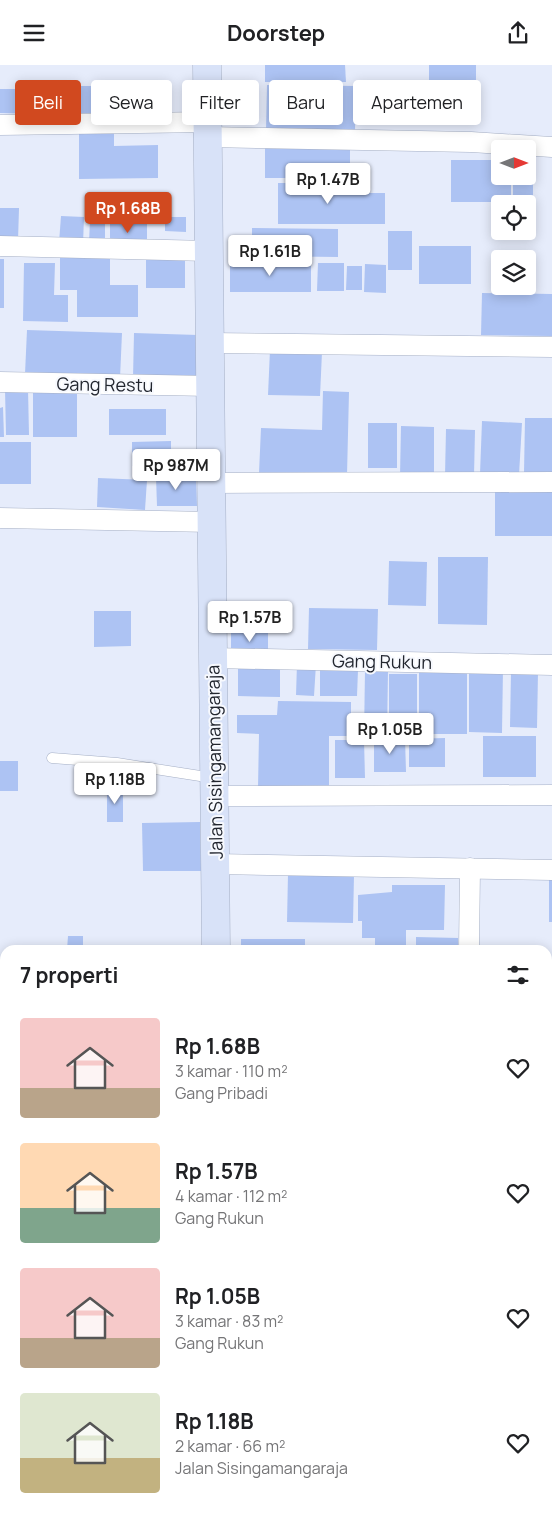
<!DOCTYPE html>
<html lang="id">
<meta charset="utf-8">
<style>
:root{--surface:#fff;--page:#f2f2f2;--text:#202124;--muted:#757577;--accent:#d1491f}
body{margin:0;font-family:Manrope,sans-serif;background:var(--page);color:var(--text);height:100vh;display:flex;flex-direction:column;font-size:19px;white-space:nowrap}
*{box-sizing:border-box;margin:0}
p{font-size:16px;color:var(--muted)}
.icon{flex:none;width:28px;height:28px;fill:none;stroke:currentColor;stroke-width:2;stroke-linecap:round;stroke-linejoin:round}
.map{position:relative;flex:1;overflow:hidden}
.side{position:absolute;left:0px;top:880px;width:552px;height:570px;display:flex;flex-direction:column;background:var(--surface);border-radius:15px 15px 0 0;box-shadow:0 2px 12px #0003}
.side>*{flex:none}
.guide{position:absolute;left:15px;top:15px;width:522px;height:45px;display:flex;gap:10px}
.needle{width:32px;rotate:90deg}
.buttons{position:absolute;left:491px;top:75px;display:grid;gap:10px}
.buttons a{display:grid;place-items:center;width:45px;height:45px;border-radius:5px;background:var(--surface);box-shadow:0 2px 12px #0003;font-size:25px}
.price{position:absolute;translate:-50% -42px;padding:0 11px;border-radius:5px;background:#fff;color:#222;font-size:16px;line-height:32px;filter:drop-shadow(0 1px 2px #0008)}
.price::after{content:'';position:absolute;left:50%;top:30px;width:15px;height:11px;margin-left:-8px;background:inherit;clip-path:polygon(0 0,100% 0,50% 100%)}
.price.active{background:var(--accent);color:#fff}
ul{padding:0;list-style:none}
li{display:flex;align-items:center;gap:15px;height:125px;padding:0 20px}
li span{display:grid;place-items:center;flex:none;width:140px;height:100px;border-radius:5px;color:#555}
li>.icon{margin-inline-start:auto}
span .icon{width:60px;height:60px;fill:#fffc;stroke-width:1}
li b{font-size:21px}
h2{display:flex;justify-content:space-between;align-items:center;height:60px;padding:0 20px;font-size:21px}
.chip{padding:0 18px;border-radius:5px;background:var(--surface);box-shadow:0 2px 12px #0003;font-size:18px;line-height:45px}
.chip.active{background:var(--accent);color:#fff}
header{display:flex;justify-content:space-between;align-items:center;height:65px;padding:0 20px;background:var(--surface);font-size:22px;font-weight:700}
.map>svg:first-child{display:block}
.building{fill:#adc3f3}
.lines{fill:none;stroke-linecap:round;stroke-linejoin:round}
.lane-casing{stroke:#a5afc5;stroke-width:11}
.street-casing{stroke:#a5afc5;stroke-width:21}
.secondary-casing{stroke:#a5afc5;stroke-width:29}
.lane{stroke:#fff;stroke-width:10}
.street{stroke:#fff;stroke-width:20}
.secondary{stroke:#d8e2f8;stroke-width:28}
.labels{text-anchor:middle;dominant-baseline:central;stroke-width:4;stroke-linejoin:round;paint-order:stroke}
.street-label{font-size:18px;fill:#22262f;stroke:#f7f9fe}
</style>
<header><svg class="icon" aria-label="menu" viewBox="0 0 24 24"><path d="M4 6h16M4 12h16M4 18h16"/></svg>Doorstep<svg class="icon" aria-label="share" viewBox="0 0 24 24"><path d="M12 15V3M7 8l5-5 5 5M5 13v7h14v-7"/></svg></header>
<div class="map">
<svg width="552" height="1450" viewBox="0 0 552 1450">
<rect width="100%" height="100%" fill="#e6ecfb"/>
<!-- building -->
<g class="building">
<path d="M265,0H345L346,17H265Z"/>
<rect x="429" y="0" width="47" height="18"/>
<path d="M229,19H258V50L230,51Z"/>
<path d="M267,20L356,21L355,66H266Z"/>
<path d="M79,21H159V49L79,48Z"/>
<path d="M0,24H37V49L0,48Z"/>
<path d="M114,67V81L158,80V113L79,114V68Z"/>
<rect x="265" y="77" width="85" height="36"/>
<path d="M528,92H533V141H528V139H513V111H528Z"/>
<path d="M451,95H500V111H511V137H451Z"/>
<path d="M278,118H348V128H385V159H278Z"/>
<path d="M0,143H19L18,176H0Z"/>
<path d="M61,151L84,152L83,179L59,178Z"/>
<path d="M165,152H186V167L165,166Z"/>
<path d="M90,155H105V179L89,178Z"/>
<rect x="110" y="158" width="37" height="22"/>
<path d="M252,163L338,164V192L252,191Z"/>
<rect x="388" y="166" width="24" height="39"/>
<rect x="419" y="181" width="52" height="38"/>
<path d="M60,188H110V220H138V252H77V225H60Z"/>
<rect x="146" y="193" width="39" height="30"/>
<rect x="0" y="194" width="4" height="49"/>
<rect x="230" y="196" width="81" height="31"/>
<path d="M24,198H55L54,230H68V257L23,256Z"/>
<path d="M318,198H344V226H317Z"/>
<path d="M365,199L386,200V228L364,227Z"/>
<path d="M347,201H362V225H346Z"/>
<path d="M482,228L552,229V271L481,270Z"/>
<path d="M27,265L122,268L120,313L25,309Z"/>
<path d="M134,268L198,270L197,315L133,313Z"/>
<path d="M270,285L322,287L320,331L268,330Z"/>
<path d="M5,324H28L29,370H6Z"/>
<rect x="33" y="326" width="44" height="46"/>
<path d="M323,326L349,327L347,410L259,408L261,363L322,365Z"/>
<path d="M3,342L4,372H0V343Z"/>
<rect x="109" y="344" width="57" height="26"/>
<path d="M525,353H552V409L524,408Z"/>
<path d="M482,356L522,358L519,410L480,409Z"/>
<rect x="368" y="358" width="29" height="45"/>
<path d="M401,361L434,362V411H400Z"/>
<path d="M446,364L475,365L474,411H445Z"/>
<path d="M171,376V401H132V377Z"/>
<rect x="0" y="377" width="31" height="42"/>
<path d="M156,412H196L197,441H157Z"/>
<path d="M98,413L147,415L145,445L97,442Z"/>
<rect x="495" y="425" width="57" height="46"/>
<path d="M438,492H488L487,560L438,559Z"/>
<path d="M389,496L427,497L426,541L388,540Z"/>
<path d="M309,543L378,544L377,585L308,584Z"/>
<path d="M94,546H131V581L94,582Z"/>
<rect x="231" y="565" width="37" height="25"/>
<path d="M297,598L316,599L314,631L296,630Z"/>
<path d="M238,600L280,601V632L238,631Z"/>
<path d="M469,602L503,603L502,668L469,667Z"/>
<path d="M320,605H358L357,631H320Z"/>
<path d="M365,605H388L387,671H364Z"/>
<rect x="419" y="605" width="48" height="64"/>
<path d="M511,607H538L537,663L510,662Z"/>
<rect x="389" y="609" width="28" height="61"/>
<path d="M278,636L351,637V671H329V725L258,723L259,669L237,668V650H277Z"/>
<rect x="483" y="671" width="53" height="41"/>
<path d="M374,673H405L406,707H374Z"/>
<path d="M445,673V702H409V674Z"/>
<path d="M335,675H364L365,713H335Z"/>
<rect x="0" y="696" width="18" height="30"/>
<rect x="107" y="722" width="16" height="35"/>
<path d="M200,757L201,806H143L142,758Z"/>
<path d="M288,809L354,810L353,858L287,857Z"/>
<rect x="549" y="815" width="3" height="42"/>
<path d="M392,820H445L444,865H406V885H375V873H362V856H358V830L392,827Z"/>
<path d="M68,871H83V885H67Z"/>
<path d="M416,872L458,873V885H416Z"/>
<rect x="241" y="874" width="64" height="11"/>
<rect x="548" y="959" width="4" height="84"/>
<path d="M5,979V1024L0,1025V980Z"/>
<rect x="0" y="1059" width="5" height="29"/>
<rect x="0" y="1097" width="5" height="47"/>
<rect x="0" y="1159" width="5" height="45"/>
<rect x="548" y="1361" width="4" height="68"/>
<path d="M0,1434H5V1445H28V1450H0Z"/>
<path d="M45,1445H106L107,1450H45Z"/>
<path d="M121,1445H179V1450H122Z"/>
<rect x="416" y="1445" width="32" height="5"/>
<rect x="345" y="1446" width="33" height="4"/>
<path d="M457,1446L500,1447V1450H457Z"/>
</g>
<g class="lines">
<defs>
<path id="lane" d="M52,693L117,698L213,713"/>
<g id="street">
<path d="M0,60L208,57"/>
<path d="M208,72L471,77L552,82"/>
<path d="M0,181L209,186"/>
<path d="M210,278L552,282"/>
<path d="M0,317L210,321"/>
<path d="M211,418L552,417"/>
<path d="M0,453L212,457"/>
<path d="M213,593L552,600"/>
<path d="M214,731L552,730"/>
<path d="M215,799L552,805"/>
<path d="M469,885L470,803"/>
<path d="M548,1188H552"/>
<path d="M37,1450V1445"/>
</g>
<g id="secondary">
<path d="M207,0L216,885"/>
<path d="M221,1445V1450"/>
</g>
</defs>
<!-- lane casing -->
<use href="#lane" class="lane-casing"/>
<!-- street casing -->
<use href="#street" class="street-casing"/>
<!-- secondary casing -->
<use href="#secondary" class="secondary-casing"/>
<!-- lane -->
<use href="#lane" class="lane"/>
<!-- street -->
<use href="#street" class="street"/>
<!-- secondary -->
<use href="#secondary" class="secondary"/>
</g>
<g class="labels">
<!-- street labels -->
<g class="street-label">
<text transform="translate(105 319) rotate(1)">Gang Restu</text>
<text transform="translate(382 596) rotate(1)">Gang Rukun</text>
<text transform="translate(214 697) rotate(-91)">Jalan Sisingamangaraja</text>
</g>
</g>
</svg>
<div class="buttons">
<a><svg class="needle" viewBox="-14 -14 28 28"><path d="M0-13l5 13h-10z" fill="#e53935"/><path d="M0 13l5-13h-10z" fill="#757577"/></svg></a>
<a><svg class="icon" aria-label="locate" viewBox="0 0 24 24"><circle cx="12" cy="12" r="6"/><path d="M12 2v4M12 18v4M2 12h4M18 12h4"/></svg></a>
<a><svg class="icon" aria-label="layers" viewBox="0 0 24 24"><path d="M12 4l9 5-9 5-9-5zM3 14l9 5 9-5"/></svg></a>
</div>
<b class="price" style="left:328px;top:140px">Rp 1.47B</b>
<b class="price active" style="left:128px;top:169px">Rp 1.68B</b>
<b class="price" style="left:270px;top:212px">Rp 1.61B</b>
<b class="price" style="left:176px;top:426px">Rp 987M</b>
<b class="price" style="left:250px;top:578px">Rp 1.57B</b>
<b class="price" style="left:390px;top:690px">Rp 1.05B</b>
<b class="price" style="left:115px;top:740px">Rp 1.18B</b>
<div class="guide">
<a class="chip active">Beli</a>
<a class="chip">Sewa</a>
<a class="chip">Filter</a>
<a class="chip">Baru</a>
<a class="chip">Apartemen</a>
</div>
<section class="side">
<h2>7 properti<svg class="icon" aria-label="filters" viewBox="0 0 24 24"><path d="M4 7h16M4 17h16"/><circle cx="9" cy="7" r="2"/><circle cx="15" cy="17" r="2"/></svg></h2>
<ul>
<li><span style="background:linear-gradient(#f6c9c9 70%,#b9a48a 0)"><svg class="icon" aria-label="home" viewBox="0 0 24 24"><path d="M3 11l9-7 9 7M6 9v11h12V9"/></svg></span><div><b>Rp 1.68B</b><p>3 kamar · 110 m²</p><p>Gang Pribadi</p></div><svg class="icon" aria-label="heart" viewBox="0 0 24 24"><path d="M12 20l-8-8c-3-5 5-10 8-4 3-6 11-1 8 4z"/></svg></li>
<li><span style="background:linear-gradient(#ffd9b3 65%,#7fa58c 0)"><svg class="icon" aria-label="home" viewBox="0 0 24 24"><path d="M3 11l9-7 9 7M6 9v11h12V9"/></svg></span><div><b>Rp 1.57B</b><p>4 kamar · 112 m²</p><p>Gang Rukun</p></div><svg class="icon" aria-label="heart" viewBox="0 0 24 24"><path d="M12 20l-8-8c-3-5 5-10 8-4 3-6 11-1 8 4z"/></svg></li>
<li><span style="background:linear-gradient(#f6c9c9 70%,#b9a48a 0)"><svg class="icon" aria-label="home" viewBox="0 0 24 24"><path d="M3 11l9-7 9 7M6 9v11h12V9"/></svg></span><div><b>Rp 1.05B</b><p>3 kamar · 83 m²</p><p>Gang Rukun</p></div><svg class="icon" aria-label="heart" viewBox="0 0 24 24"><path d="M12 20l-8-8c-3-5 5-10 8-4 3-6 11-1 8 4z"/></svg></li>
<li><span style="background:linear-gradient(#dfe7d0 65%,#c2b280 0)"><svg class="icon" aria-label="home" viewBox="0 0 24 24"><path d="M3 11l9-7 9 7M6 9v11h12V9"/></svg></span><div><b>Rp 1.18B</b><p>2 kamar · 66 m²</p><p>Jalan Sisingamangaraja</p></div><svg class="icon" aria-label="heart" viewBox="0 0 24 24"><path d="M12 20l-8-8c-3-5 5-10 8-4 3-6 11-1 8 4z"/></svg></li>
</ul>
</section>
</div>
